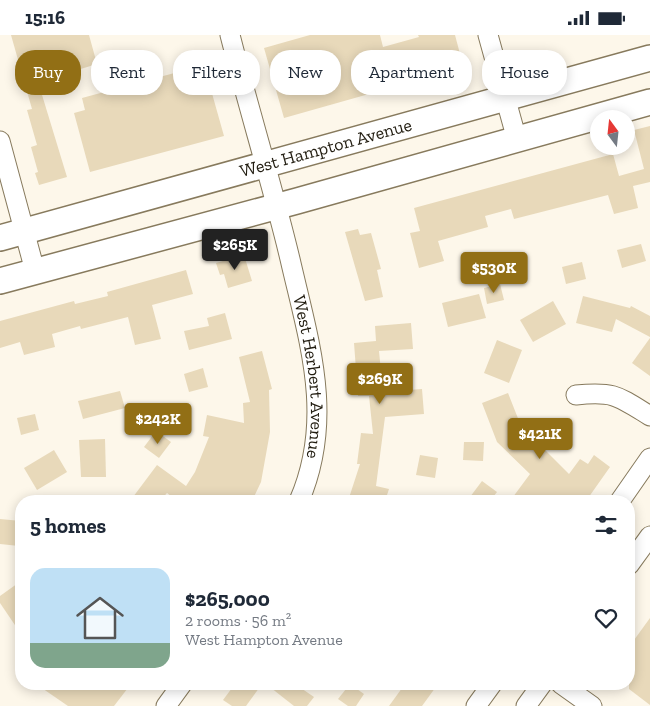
<!DOCTYPE html>
<meta charset="utf-8">
<style>
:root{--surface:#fff;--page:#f2f2f3;--text:#1f2937;--muted:#747a83;--accent:#926f15}
body{margin:0;font-family:"Zilla Slab",serif;background:var(--page);color:var(--text);height:100vh;display:flex;flex-direction:column;font-size:19px;white-space:nowrap}
*{box-sizing:border-box;margin:0}
p{font-size:16px;color:var(--muted)}
.icon{flex:none;width:28px;height:28px;fill:none;stroke:currentColor;stroke-width:2;stroke-linecap:round;stroke-linejoin:round}
.map{position:relative;flex:1;overflow:hidden}
.panel{position:absolute;left:15px;top:460px;width:620px;height:195px;display:flex;flex-direction:column;background:var(--surface);border-radius:20px;box-shadow:0 2px 12px #0003}
.panel>*{flex:none}
.guide{position:absolute;left:15px;top:15px;width:620px;height:45px;display:flex;gap:10px}
.needle{width:32px;rotate:345deg}
.fabs{position:absolute;left:590px;top:75px;display:grid;gap:10px}
.fabs a{display:grid;place-items:center;width:45px;height:45px;border-radius:50%;background:var(--surface);box-shadow:0 2px 12px #0003;font-size:25px}
.price{position:absolute;translate:-50% -42px;padding:0 11px;border-radius:5px;background:var(--accent);color:#fff;font-size:16px;line-height:32px;filter:drop-shadow(0 1px 2px #0008)}
.price::after{content:'';position:absolute;left:50%;top:30px;width:15px;height:11px;margin-left:-8px;background:inherit;clip-path:polygon(0 0,100% 0,50% 100%)}
.price.on{background:#222;color:#fff}
ul{padding:0;list-style:none}
li{display:flex;align-items:center;gap:15px;height:125px;padding:0 15px}
li span{display:grid;place-items:center;flex:none;width:140px;height:100px;border-radius:15px;color:#555}
li>.icon{margin-inline-start:auto}
span .icon{width:60px;height:60px;fill:#fffc;stroke-width:1}
li b{font-size:21px}
h2{display:flex;justify-content:space-between;align-items:center;height:60px;padding:0 15px;font-size:21px}
.tag{padding:0 18px;border-radius:20px;background:var(--surface);box-shadow:0 2px 12px #0003;font-size:18px;line-height:45px}
.tag.on{background:var(--accent);color:#fff}
.status{display:flex;justify-content:space-between;align-items:center;height:35px;padding:0 25px;background:var(--surface);direction:ltr}
.status svg{height:14px;fill:currentColor}
.map>svg:first-child{display:block}
.building{fill:#e8d9ba}
.lines{fill:none;stroke-linecap:round;stroke-linejoin:round}
.minor-casing{stroke:#877a5d;stroke-width:21}
.major-casing{stroke:#877a5d;stroke-width:28}
.minor{stroke:#fff;stroke-width:19}
.major{stroke:#fff;stroke-width:25}
.labels{text-anchor:middle;dominant-baseline:central;stroke-width:4.5;stroke-linejoin:round;paint-order:stroke}
.street-label{font-size:18px;fill:#221d11;stroke:#fff}
</style>
<div class="status"><b>15:16</b><svg viewBox="0 0 49 12"><path d="M0 12V9h3v3zM5 12V6h3v6zM10 12V3h3v9zM15 12V0h3v12zM26 1h20v11H26zM47 4h2v5h-2z"/></svg></div>
<div class="map">
<svg width="650" height="671" viewBox="0 0 650 671">
<rect width="100%" height="100%" fill="#fdf7ea"/>
<!-- building -->
<g class="building">
<path d="M11,0H89L97,29L61,40L62,44L39,50L67,142L39,150L35,138L38,137L31,112L37,110L27,75L32,74Z"/>
<path d="M310,0H380L383,12L419,2L418,0H455L464,34L423,47L389,57H376L284,83L264,13Z"/>
<path d="M204,30L224,101L90,137L74,78L85,75L82,63Z"/>
<path d="M650,91V147L633,151L638,173L614,179L608,160L514,184L511,174L485,181L488,192L438,206L444,226L419,233L410,198L420,196L414,173L613,119L619,141L644,134L634,95Z"/>
<path d="M358,194L360,200L371,198L381,234L377,235L383,262L365,266L345,197Z"/>
<path d="M641,209L646,226L622,233L617,215Z"/>
<path d="M244,220L252,246L228,253L224,239L220,240L216,228Z"/>
<path d="M582,227L586,244L566,249L562,232Z"/>
<path d="M186,235L193,259L152,270L161,304L135,310L128,282L81,294L80,291L52,299L55,312L24,320L20,307L0,313V286L74,266L75,269L108,261L107,257Z"/>
<path d="M500,249L504,265L487,269L484,253Z"/>
<path d="M479,259L486,283L448,292L442,268Z"/>
<path d="M583,261L630,273L631,271L650,281V302L616,284L612,297L576,288Z"/>
<path d="M553,266L566,289L533,307L520,285Z"/>
<path d="M225,278L232,304L189,315L184,296L209,291L207,283Z"/>
<path d="M411,288L413,314L379,316L383,357L422,354L424,379L385,382L376,451L389,454L385,466H348L360,429H357L361,398L373,399L369,361H358L354,308L376,306L375,291Z"/>
<path d="M650,303V341L632,328Z"/>
<path d="M497,305L522,315L509,348L484,338Z"/>
<path d="M262,316L272,354L269,355L270,397L261,447L252,466H175L176,465L167,458L160,466H130L157,430L186,451L195,437L209,402L203,401L207,380L244,388L243,368L250,367L239,322Z"/>
<path d="M203,333L208,352L189,357L184,339Z"/>
<path d="M120,356L125,373L83,384L78,366Z"/>
<path d="M508,358L521,391L569,439L580,424L588,429L594,420L610,432L586,466H510L530,439L497,407L482,368Z"/>
<path d="M35,379L39,395L21,400L17,383Z"/>
<path d="M156,396L171,407L159,423L144,412Z"/>
<path d="M105,404L106,442H81L79,405Z"/>
<path d="M464,407H484L483,426L463,425Z"/>
<path d="M54,415L67,437L37,455L24,433Z"/>
<path d="M420,420L438,423L435,443L416,440Z"/>
<path d="M482,446L497,457L490,466H467Z"/>
<path d="M0,484L21,486L19,511L0,509Z"/>
<path d="M21,546V599L0,568V561Z"/>
<path d="M650,583V670L629,654V612Z"/>
<path d="M36,649H131L114,671H68Z"/>
<path d="M235,649H262L246,671H232L223,665Z"/>
<path d="M266,649H295L314,662L307,671H294Z"/>
<path d="M350,649L364,659L356,671H348L338,664Z"/>
<path d="M405,649H438L422,671H389Z"/>
</g>
<g class="lines">
<defs>
<g id="minor">
<path id="s1" d="M230,0C249,75 272,149 290,224C309,307 335,383 299,466"/>
<path d="M488,0L517,105"/>
<path d="M0,106L35,236"/>
<path d="M576,360C614,356 618,361 650,381"/>
<path d="M620,466L650,423"/>
<path d="M629,530L650,501"/>
<path d="M561,649L592,671"/>
<path d="M166,671L182,649"/>
<path d="M476,671L492,649"/>
<path d="M526,671L542,649"/>
</g>
<g id="major">
<path id="s2" d="M0,203L650,23"/>
<path d="M0,246L297,166L650,67"/>
</g>
</defs>
<!-- minor casing -->
<use href="#minor" class="minor-casing"/>
<!-- major casing -->
<use href="#major" class="major-casing"/>
<!-- minor -->
<use href="#minor" class="minor"/>
<!-- major -->
<use href="#major" class="major"/>
</g>
<g class="labels">
<!-- street labels -->
<g class="street-label">
<text stroke="none"><textPath href="#s2" startOffset="338">West Hampton Avenue</textPath></text>
<text stroke="none"><textPath href="#s1" startOffset="352">West Herbert Avenue</textPath></text>
</g>
</g>
</svg>
<div class="fabs">
<a><svg class="needle" viewBox="-14 -14 28 28"><path d="M0-13l5 13h-10z" fill="#e53935"/><path d="M0 13l5-13h-10z" fill="#747a83"/></svg></a>
</div>
<b class="price on" style="left:235px;top:236px">$265K</b>
<b class="price" style="left:494px;top:259px">$530K</b>
<b class="price" style="left:380px;top:370px">$269K</b>
<b class="price" style="left:158px;top:410px">$242K</b>
<b class="price" style="left:540px;top:425px">$421K</b>
<div class="guide">
<a class="tag on">Buy</a>
<a class="tag">Rent</a>
<a class="tag">Filters</a>
<a class="tag">New</a>
<a class="tag">Apartment</a>
<a class="tag">House</a>
</div>
<section class="panel">
<h2>5 homes<svg class="icon" aria-label="filters" viewBox="0 0 24 24"><path d="M4 7h16M4 17h16"/><circle cx="9" cy="7" r="2"/><circle cx="15" cy="17" r="2"/></svg></h2>
<ul>
<li><span style="background:linear-gradient(#bfe0f5 75%,#7fa58c 0)"><svg class="icon" aria-label="home" viewBox="0 0 24 24"><path d="M3 11l9-7 9 7M6 9v11h12V9"/></svg></span><div><b>$265,000</b><p>2 rooms · 56 m²</p><p>West Hampton Avenue</p></div><svg class="icon" aria-label="heart" viewBox="0 0 24 24"><path d="M12 20l-8-8c-3-5 5-10 8-4 3-6 11-1 8 4z"/></svg></li>
</ul>
</section>
</div>
